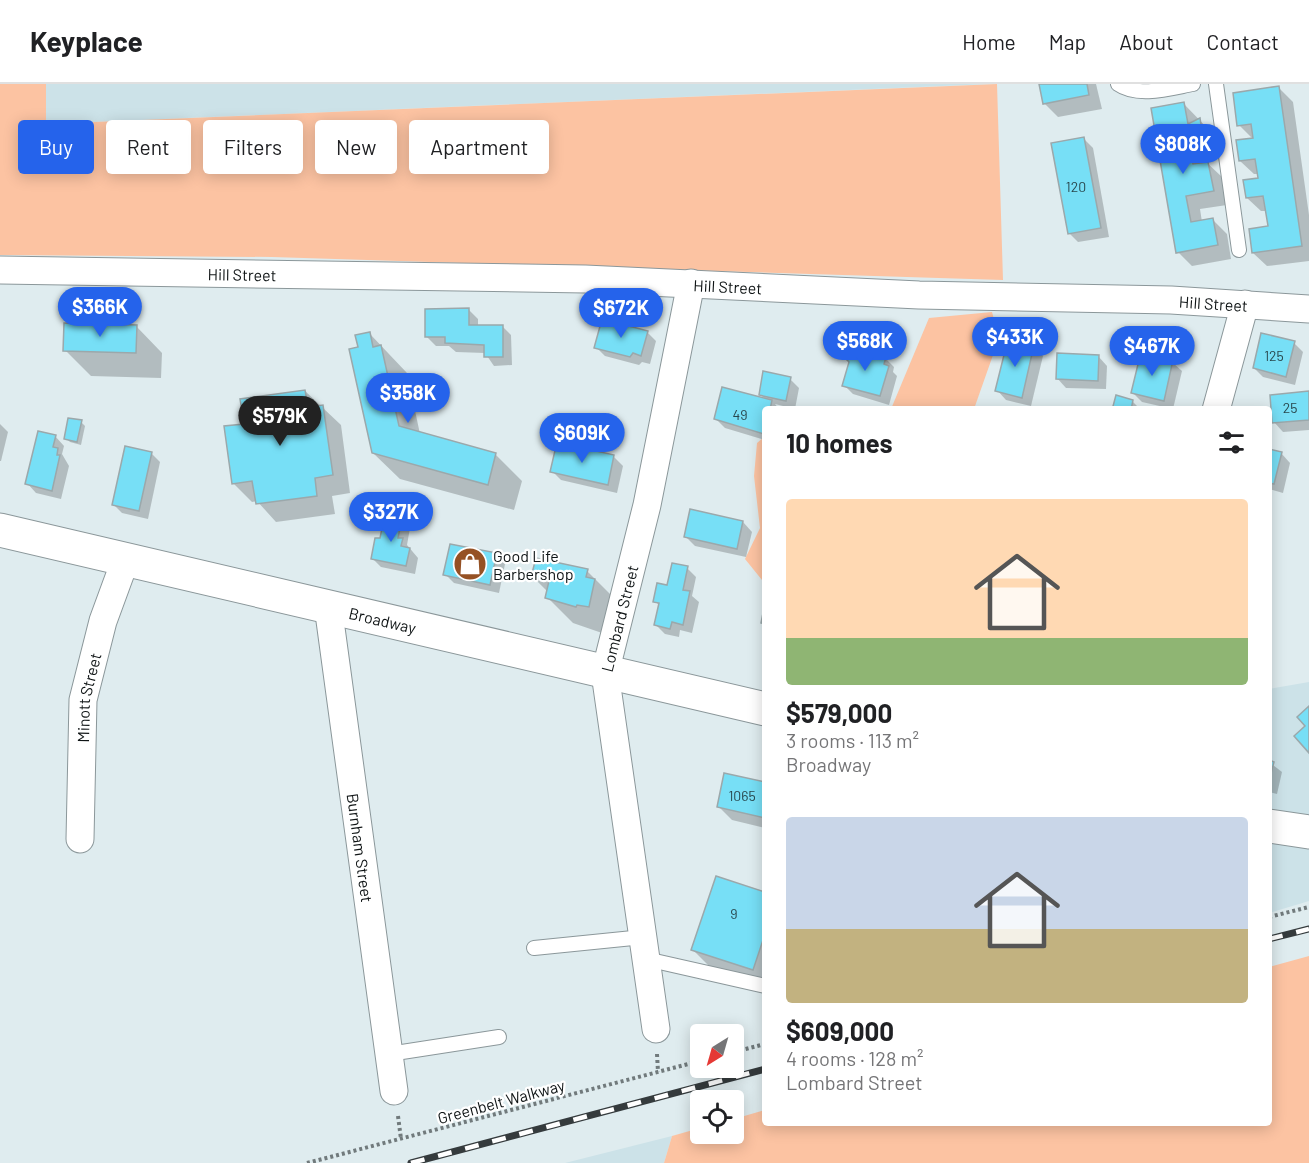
<!DOCTYPE html>
<meta charset="utf-8">
<style>
:root{--surface:#fff;--page:#f6f6f6;--text:#202124;--muted:#757577;--line:#e0e0e0;--accent:#2563eb}
body{margin:0;font-family:Barlow,sans-serif;background:var(--page);color:var(--text);height:100vh;display:flex;flex-direction:column;font-size:22px;white-space:nowrap}
*{box-sizing:border-box;margin:0}
p{font-size:20px;color:var(--muted)}
.icon{flex:none;width:33px;height:33px;fill:none;stroke:currentColor;stroke-width:2;stroke-linecap:round;stroke-linejoin:round}
.map{position:relative;flex:1;overflow:hidden}
.sheet{position:absolute;left:762px;top:322px;width:510px;height:720px;display:flex;flex-direction:column;background:var(--surface);border-radius:6px;box-shadow:0 3px 15px #0003}
.sheet>*{flex:none}
.top-card{position:absolute;left:18px;top:36px;width:570px;height:54px;display:flex;gap:12px}
.needle{width:39px;rotate:217deg}
.tools{position:absolute;left:690px;top:940px;display:grid;gap:12px}
.tools a{display:grid;place-items:center;width:54px;height:54px;border-radius:6px;background:var(--surface);box-shadow:0 3px 15px #0003;font-size:30px}
.price{position:absolute;translate:-50% -51px;padding:0 14px;border-radius:21px;background:var(--accent);color:#fff;font-size:20px;line-height:39px;filter:drop-shadow(0 2px 3px #0008)}
.price::after{content:'';position:absolute;left:50%;top:36px;width:18px;height:14px;margin-left:-9px;background:inherit;clip-path:polygon(0 0,100% 0,50% 100%)}
.price.on{background:#222;color:#fff}
ul{padding:0;list-style:none}
li{display:grid;align-content:center;gap:12px;height:318px;padding:0 24px}
li span{display:grid;place-items:center;height:186px;border-radius:6px;color:#555}
li>.icon{margin-inline-start:auto}
span .icon{width:108px;height:108px;fill:#fffc;stroke-width:1}
li b{font-size:26px}
h2{display:flex;justify-content:space-between;align-items:center;height:72px;padding:0 24px;font-size:26px}
.chip{padding:0 21px;border-radius:6px;background:var(--surface);box-shadow:0 3px 15px #0003;font-size:21px;line-height:54px}
.chip.on{background:var(--accent);color:#fff}
header{display:flex;align-items:center;gap:36px;box-sizing:border-box;height:84px;padding:0 30px;background:var(--surface);border-bottom:2px solid var(--line)}
header strong{font-size:28px}
nav{display:flex;gap:33px;margin-inline-start:auto;font-size:21px}
.map>svg:first-child{display:block}
.built{fill:#cce2e8}
.green{fill:#fcc3a2}
.shadow{fill:#0003}
.building{fill:#77dff6;stroke:#9ba8ab;stroke-width:1.5}
.lines{fill:none;stroke-linecap:round;stroke-linejoin:round}
.lane-casing{stroke:#8b979a;stroke-width:16}
.street-casing{stroke:#8b979a;stroke-width:29}
.primary-casing{stroke:#8b979a;stroke-width:35}
.path{stroke:#717a7c;stroke-width:4;stroke-dasharray:3 3;stroke-linecap:butt}
.lane{stroke:#fff;stroke-width:14}
.street{stroke:#fff;stroke-width:27}
.primary{stroke:#fff;stroke-width:33}
.rail-casing{stroke:#353b3d;stroke-width:7}
.rail{stroke:#fff;stroke-width:4.5;stroke-dasharray:14;stroke-linecap:butt}
.labels{text-anchor:middle;dominant-baseline:central;stroke-width:4.5;stroke-linejoin:round;paint-order:stroke}
.number-label{font-size:14px;fill:#29474d}
.street-label{font-size:16px;fill:#0f1415;stroke:#fff}
.poi-label{font-size:16px;fill:#0f1415;stroke:#fff;text-anchor:start}
</style>
<header>
<strong>Keyplace</strong>
<nav><a>Home</a><a>Map</a><a>About</a><a>Contact</a></nav>
</header>
<div class="map">
<svg width="1309" height="1079" viewBox="0 0 1309 1079">
<rect width="100%" height="100%" fill="#dfecef"/>
<!-- built -->
<g class="built">
<path d="M46,0H989L46,40Z"/>
<path d="M1309,598V817L1269,829V605Z"/>
<path d="M672,1052L664,1079H565Z"/>
</g>
<!-- green -->
<g class="green">
<path d="M0,0H46V40L997,0L1003,196L272,173L0,171Z"/>
<path d="M992,228L999,254L974,325H891L929,234Z"/>
<path d="M765,352V493L762,496L745,475L760,444L754,392L757,359Z"/>
<path d="M1309,872V1079H664L672,1052L700,1044V1050H734V1035L765,1026V1040H1269V883Z"/>
</g>
<!-- shadow -->
<g class="shadow">
<path d="M1041,0H1096L1102,25L1058,33L1044,19Z"/>
<path d="M1279,4L1293,18L1309,131V177L1267,182L1253,169L1269,143L1267,127H1261L1247,114L1259,95V90H1254L1240,77L1253,55L1239,41Z"/>
<path d="M1184,20L1213,50L1217,75L1205,77L1222,93L1227,121L1200,125L1202,138L1213,136L1227,150L1231,175L1192,182L1178,168Z"/>
<path d="M1084,55L1093,64L1109,153L1078,158L1069,149Z"/>
<path d="M469,226L478,235V243L502,242L511,251L512,281L494,282L485,269L456,268L449,262H436L427,253Z"/>
<path d="M104,238L107,242H136L162,269L161,294L91,292L65,266Z"/>
<path d="M647,248L656,257L650,280L642,278L639,281L605,272L596,263Z"/>
<path d="M370,250L407,289L420,350L496,371L522,397L514,426L400,395L373,369L360,265Z"/>
<path d="M1294,259L1303,268L1295,301L1263,293L1254,284Z"/>
<path d="M1034,263L1043,272L1031,322L1006,316L997,306Z"/>
<path d="M1098,272L1107,282L1106,305L1066,304L1057,294Z"/>
<path d="M885,274L894,283L893,288L897,292L889,321L853,310L844,301L866,275Z"/>
<path d="M1172,278L1182,287L1173,325L1142,318L1133,309Z"/>
<path d="M790,295L799,304L795,325L775,320L780,326H765V356L725,344L716,335L766,316L760,310Z"/>
<path d="M305,307L341,341L350,409L332,412L335,430L276,438L257,417L252,418L233,399L245,341Z"/>
<path d="M1309,309V346L1283,348L1274,338Z"/>
<path d="M1132,317L1137,322L1135,326H1114Z"/>
<path d="M81,338L85,342L81,361L70,358L66,354Z"/>
<path d="M0,340L8,348L1,377H0Z"/>
<path d="M55,352L64,362L62,370L69,382L61,415L36,409L27,399Z"/>
<path d="M1269,366L1281,369L1290,379L1283,409L1269,405Z"/>
<path d="M151,369L160,378L148,435L122,429L113,420Z"/>
<path d="M614,373L623,382L617,409L561,396L552,387Z"/>
<path d="M401,435L410,444L407,461L418,474L415,490L381,483L372,474L381,456Z"/>
<path d="M743,438L752,448L746,473L695,462L686,453Z"/>
<path d="M1269,444L1272,447L1269,466Z"/>
<path d="M496,471L505,480L499,509L454,499L445,490Z"/>
<path d="M687,484L696,493L692,512L699,518L692,549L680,546L679,553L665,550L656,541L660,522L655,517Z"/>
<path d="M587,487L613,513L602,549L573,539L547,513L548,508L533,493Z"/>
<path d="M1269,678L1282,688L1277,710L1269,708Z"/>
<path d="M765,700V744L732,736L718,722Z"/>
<path d="M765,810V907L719,892L693,866Z"/>
</g>
<!-- building -->
<g class="building">
<path d="M1039,0H1087L1089,11L1043,20Z"/>
<path d="M1279,2L1302,162L1252,169L1249,145L1268,142L1263,112L1246,114L1243,96L1258,94L1255,75L1239,77L1236,56L1253,54L1251,40L1237,42L1233,9Z"/>
<path d="M1184,18L1188,40L1200,34L1204,61L1190,64L1193,80L1208,78L1214,107L1186,112L1191,138L1213,134L1218,161L1176,169L1151,24Z"/>
<path d="M1084,53L1101,144L1068,150L1051,59Z"/>
<path d="M469,224V241H503V273H484V261L445,259V253H425V225Z"/>
<path d="M602,235L648,247L641,272L633,269L630,273L594,264Z"/>
<path d="M96,237H105V240L137,241L136,269L63,267L64,239L96,240Z"/>
<path d="M370,248L373,263L381,261L399,342L496,369L488,401L372,369L349,265L358,263L355,251Z"/>
<path d="M1261,249L1295,257L1286,293L1253,284Z"/>
<path d="M1008,255L1034,261L1022,314L995,307Z"/>
<path d="M850,265L858,266L865,273L867,267L886,273L884,280L889,282L880,312L842,302L849,278L845,274V267Z"/>
<path d="M1141,268L1173,276L1164,317L1131,309Z"/>
<path d="M1057,269L1099,271L1098,297L1056,295Z"/>
<path d="M763,287L791,293L786,317L759,311Z"/>
<path d="M722,303L772,316L770,326H765L764,350L714,335Z"/>
<path d="M305,306L308,323L323,321L333,391L315,394L317,412L256,420L252,397L232,400L224,342L244,340L240,315Z"/>
<path d="M1309,307V336L1272,339L1270,311Z"/>
<path d="M1116,311L1133,316L1131,326H1112Z"/>
<path d="M68,334L82,336L77,358L64,355Z"/>
<path d="M38,347L56,351L53,363L58,364L57,371H60L52,407L25,400Z"/>
<path d="M557,358L614,371L608,401L550,388Z"/>
<path d="M125,362L152,368L139,427L112,421Z"/>
<path d="M1269,365L1282,368L1274,400L1269,399Z"/>
<path d="M690,425L743,437L737,465L684,453Z"/>
<path d="M385,430L402,434L398,454H403L401,462L410,464L406,482L371,475L375,454H380Z"/>
<path d="M450,460L497,469L490,501L443,491Z"/>
<path d="M536,474L588,485L586,493L595,495L589,523L577,521L576,523L545,514L549,497L531,493Z"/>
<path d="M672,479L688,482L683,506L690,507L683,541L672,538L670,545L654,541L659,519L653,518L657,499L667,501Z"/>
<path d="M765,519V540L761,539Z"/>
<path d="M1309,622V669L1294,652L1305,642L1297,633Z"/>
<path d="M1269,676L1274,678L1269,697Z"/>
<path d="M724,689L765,698V734L717,723Z"/>
<path d="M716,792L765,808V850L753,886L691,866Z"/>
</g>
<g class="lines">
<defs>
<g id="lane">
<path d="M1118,0C1138,14 1171,4 1193,0"/>
<path d="M1216,0L1239,166"/>
<path d="M534,864L643,853"/>
<path d="M646,875L765,902"/>
<path d="M389,970L499,953"/>
</g>
<g id="street">
<path id="s1" d="M0,186L585,195L919,211L1171,216L1309,225"/>
<path d="M1216,326L1245,220"/>
<path id="s2" d="M328,522L394,1007"/>
<path id="s3" d="M80,755L83,616L103,537L125,477"/>
<path id="s4" d="M656,945L605,589L647,421L691,199"/>
</g>
<g id="primary">
<path id="s5" d="M0,446L765,625"/>
<path d="M1269,742L1309,748"/>
</g>
</defs>
<!-- lane casing -->
<use href="#lane" class="lane-casing"/>
<!-- street casing -->
<use href="#street" class="street-casing"/>
<!-- primary casing -->
<use href="#primary" class="primary-casing"/>
<!-- path -->
<g class="path">
<path d="M1269,833L1309,823"/>
<path d="M734,968L765,960"/>
<path d="M657,970L658,988"/>
<path d="M398,1032L401,1055"/>
<path d="M307,1079L700,977"/>
</g>
<!-- lane -->
<use href="#lane" class="lane"/>
<!-- street -->
<use href="#street" class="street"/>
<!-- primary -->
<use href="#primary" class="primary"/>
<defs>
<g id="rail">
<path d="M1269,855L1309,845"/>
<path d="M411,1079L765,985"/>
</g>
</defs>
<!-- rail casing -->
<use href="#rail" class="rail-casing"/>
<!-- rail -->
<use href="#rail" class="rail"/>
</g>
<!-- icons -->
<defs>
<symbol id="shop-disc" viewBox="-11 -11 22 22"><circle r="9.5" fill="#955124" stroke="#fff"/><path d="M-5-2.5h2.3a2.7 3.5 0 0 1 5.4 0H5L5.5 6h-11ZM-1.5-2.5h3a1.5 2.3 0 0 0-3 0Z" fill="#fff"/></symbol>
</defs>
<g fill-rule="evenodd">
<use href="#shop-disc" x="451" y="461" width="38" height="38"/>
</g>
<g class="labels">
<!-- number labels -->
<g class="number-label">
<text x="1076" y="102">120</text>
<text x="1274" y="271">125</text>
<text x="1290" y="323">25</text>
<text x="740" y="330">49</text>
<text x="742" y="711">1065</text>
<text x="734" y="829">9</text>
</g>
<!-- street labels -->
<g class="street-label">
<text stroke="none"><textPath href="#s1" startOffset="242">Hill Street</textPath></text>
<text stroke="none"><textPath href="#s1" startOffset="728">Hill Street</textPath></text>
<text stroke="none"><textPath href="#s1" startOffset="1214">Hill Street</textPath></text>
<text stroke="none"><textPath href="#s5" startOffset="393">Broadway</textPath></text>
<text stroke="none"><textPath href="#s4" startOffset="416">Lombard Street</textPath></text>
<text stroke="none"><textPath href="#s3" startOffset="142">Minott Street</textPath></text>
<text stroke="none"><textPath href="#s2" startOffset="244">Burnham Street</textPath></text>
<text transform="translate(501 1017) rotate(-15)">Greenbelt Walkway</text>
</g>
<!-- poi labels -->
<g class="poi-label">
<text x="493" y="471">Good Life<tspan x="493" dy="18">Barbershop</tspan></text>
</g>
</g>
</svg>
<div class="tools">
<a><svg class="needle" viewBox="-14 -14 28 28"><path d="M0-13l5 13h-10z" fill="#e53935"/><path d="M0 13l5-13h-10z" fill="#757577"/></svg></a>
<a><svg class="icon" aria-label="locate" viewBox="0 0 24 24"><circle cx="12" cy="12" r="6"/><path d="M12 2v4M12 18v4M2 12h4M18 12h4"/></svg></a>
</div>
<b class="price" style="left:1183px;top:91px">$808K</b>
<b class="price" style="left:100px;top:254px">$366K</b>
<b class="price" style="left:621px;top:255px">$672K</b>
<b class="price" style="left:1015px;top:284px">$433K</b>
<b class="price" style="left:865px;top:288px">$568K</b>
<b class="price" style="left:1152px;top:293px">$467K</b>
<b class="price" style="left:408px;top:340px">$358K</b>
<b class="price on" style="left:280px;top:363px">$579K</b>
<b class="price" style="left:582px;top:380px">$609K</b>
<b class="price" style="left:391px;top:459px">$327K</b>
<div class="top-card">
<a class="chip on">Buy</a>
<a class="chip">Rent</a>
<a class="chip">Filters</a>
<a class="chip">New</a>
<a class="chip">Apartment</a>
</div>
<section class="sheet">
<h2>10 homes<svg class="icon" aria-label="filters" viewBox="0 0 24 24"><path d="M4 7h16M4 17h16"/><circle cx="9" cy="7" r="2"/><circle cx="15" cy="17" r="2"/></svg></h2>
<ul>
<li><span style="background:linear-gradient(#ffd9b3 75%,#8fb573 0)"><svg class="icon" aria-label="home" viewBox="0 0 24 24"><path d="M3 11l9-7 9 7M6 9v11h12V9"/></svg></span><div><b>$579,000</b><p>3 rooms · 113 m²</p><p>Broadway</p></div></li>
<li><span style="background:linear-gradient(#c9d6e8 60%,#c2b280 0)"><svg class="icon" aria-label="home" viewBox="0 0 24 24"><path d="M3 11l9-7 9 7M6 9v11h12V9"/></svg></span><div><b>$609,000</b><p>4 rooms · 128 m²</p><p>Lombard Street</p></div></li>
</ul>
</section>
</div>
